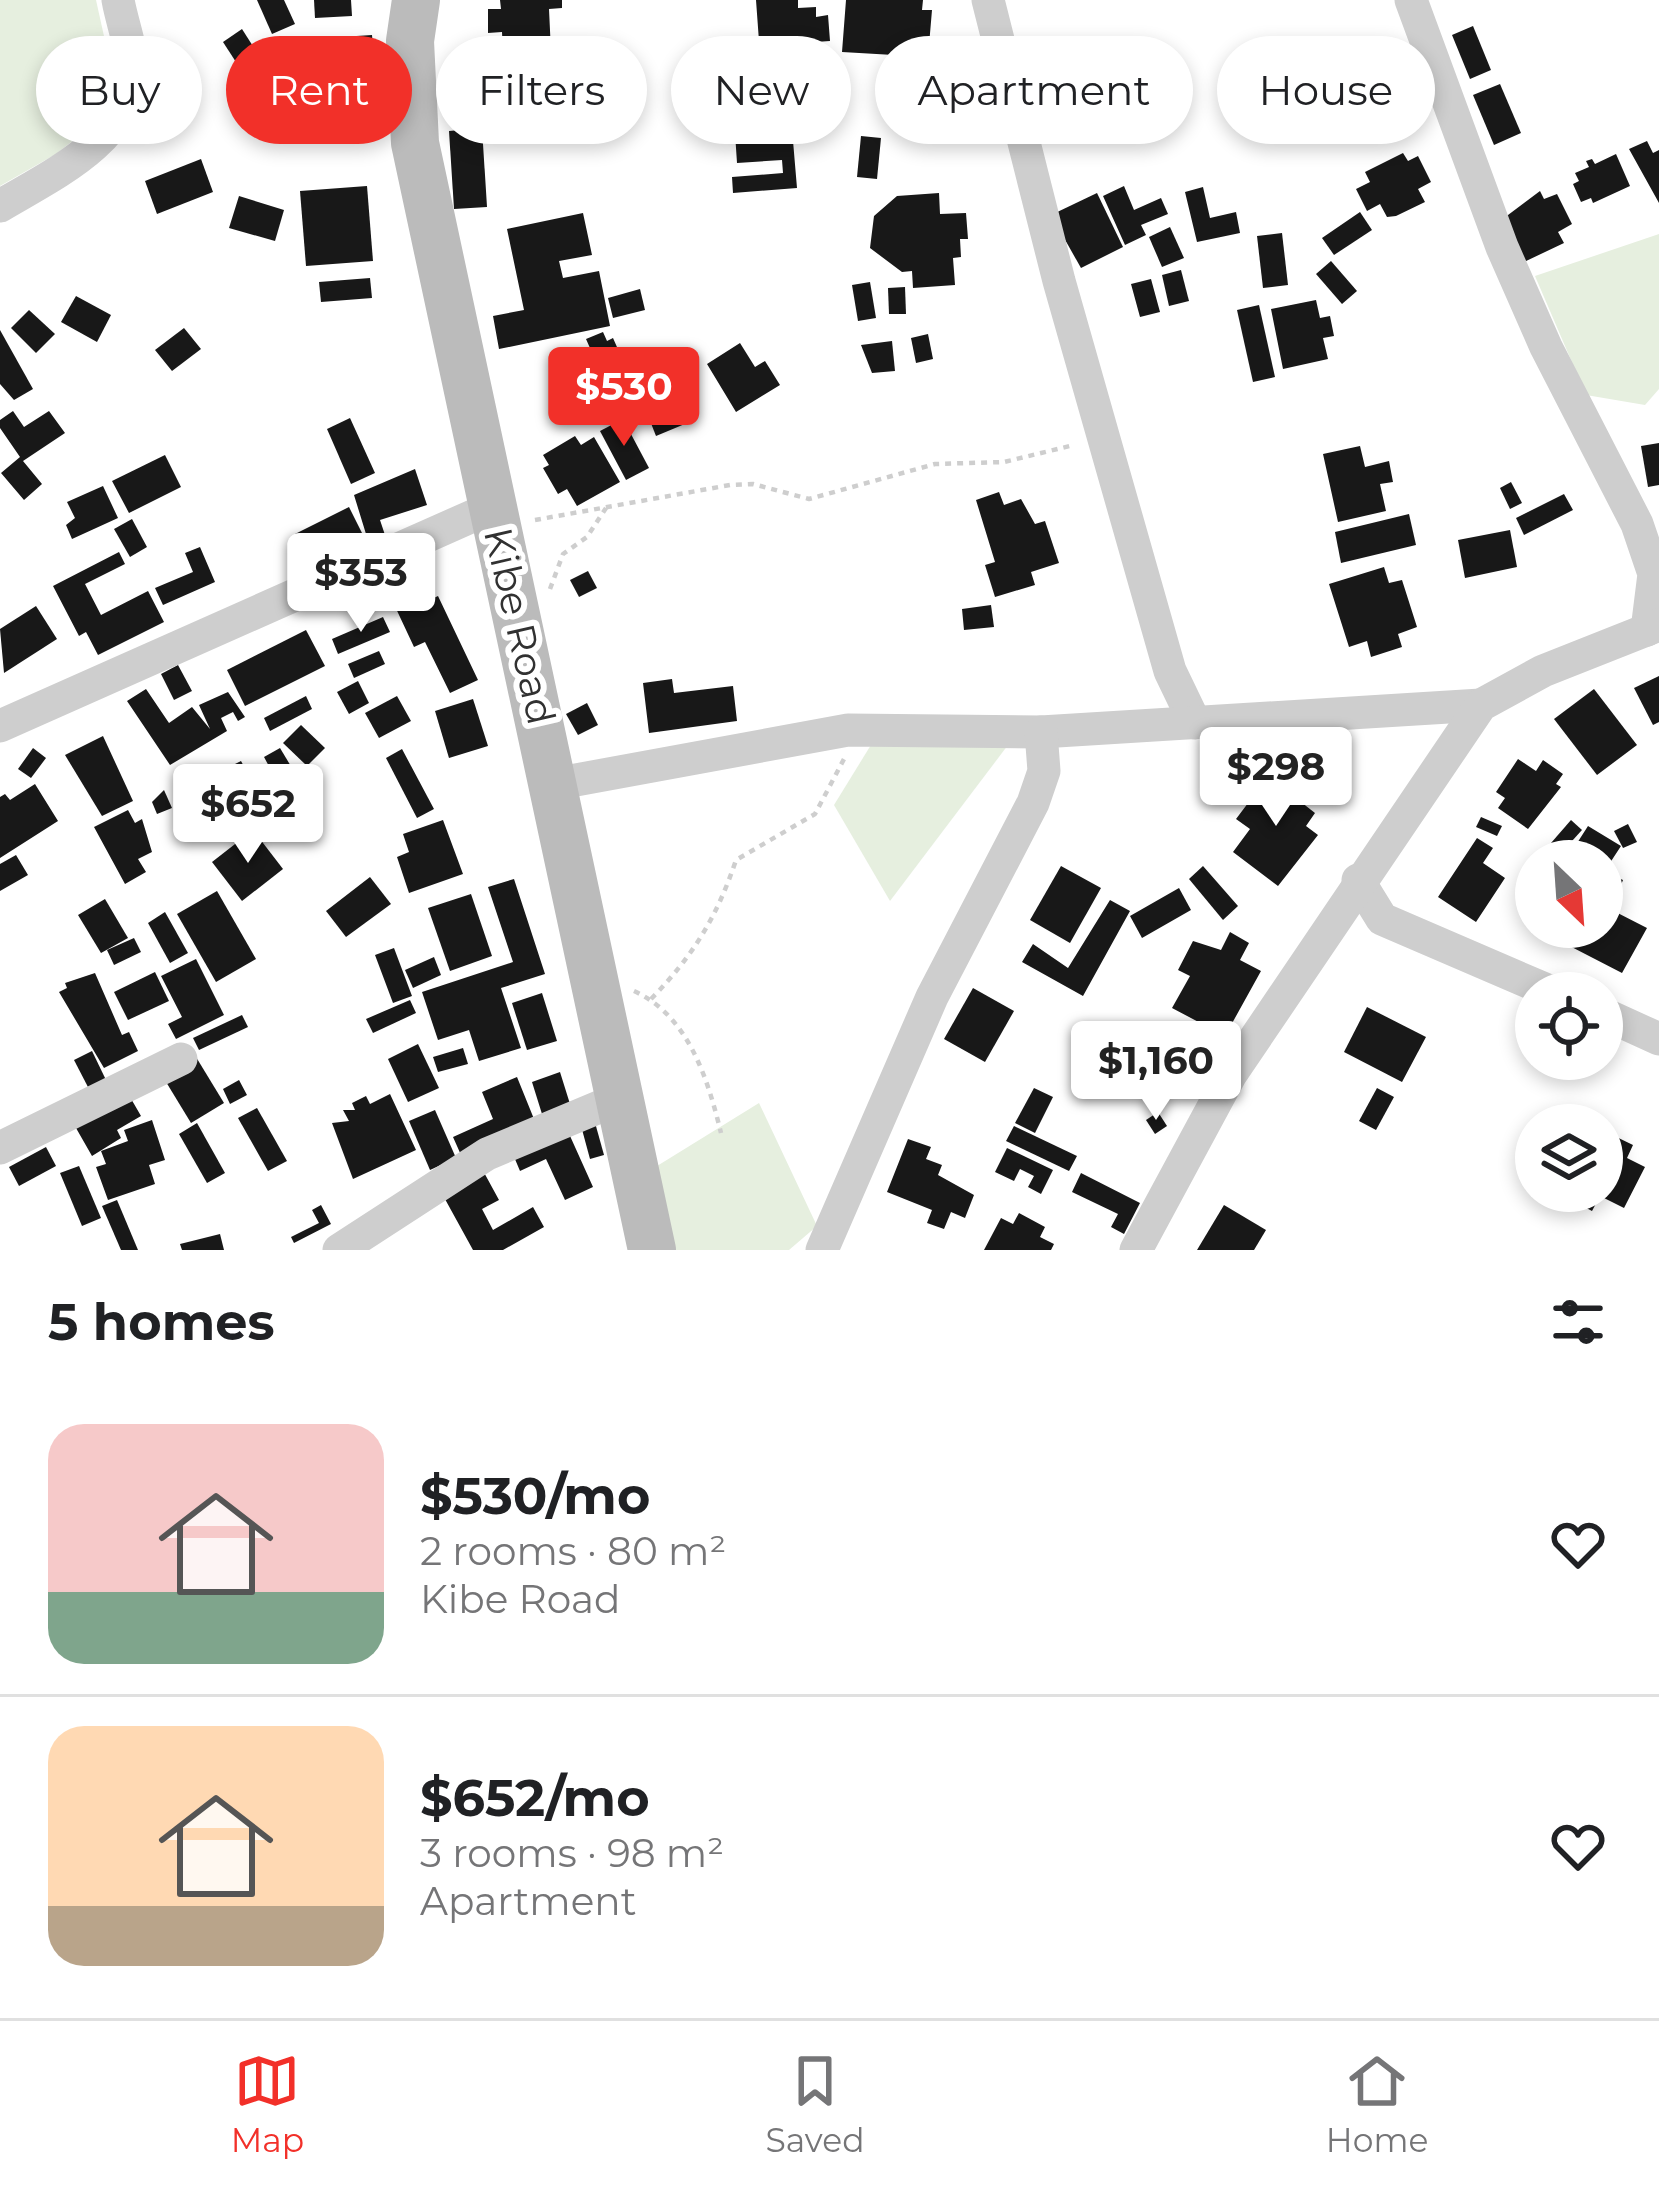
<!DOCTYPE html>
<meta charset="utf-8">
<style>
:root{--surface:#fff;--page:#f2f2f2;--text:#202124;--muted:#757577;--line:#e0e0e0;--accent:#f23029}
body{margin:0;font-family:Montserrat,sans-serif;background:var(--page);color:var(--text);height:100vh;display:flex;flex-direction:column;font-size:45px;white-space:nowrap}
*{box-sizing:border-box;margin:0}
p{font-size:39px;color:var(--muted)}
.icon{flex:none;width:66px;height:66px;fill:none;stroke:currentColor;stroke-width:2;stroke-linecap:round;stroke-linejoin:round}
.map{position:relative;height:1250px;overflow:hidden}
.panel{display:flex;flex-direction:column;background:var(--surface);flex:1}
.panel>*{flex:none}
.top-card{position:absolute;left:36px;top:36px;width:1587px;height:108px;display:flex;gap:24px}
.needle{width:78px;rotate:155deg}
.tools{position:absolute;left:1515px;top:840px;display:grid;gap:24px}
.tools a{display:grid;place-items:center;width:108px;height:108px;border-radius:50%;background:var(--surface);box-shadow:0 6px 18px #0003;font-size:60px}
.price{position:absolute;translate:-50% -102px;padding:0 27px;border-radius:12px;background:#fff;color:#222;font-size:39px;line-height:78px;filter:drop-shadow(0 3px 6px #0008)}
.price::after{content:'';position:absolute;left:50%;top:72px;width:36px;height:27px;margin-left:-18px;background:inherit;clip-path:polygon(0 0,100% 0,50% 100%)}
.price.active{background:var(--accent);color:#fff}
ul{padding:0;list-style:none}
li{display:flex;align-items:center;gap:36px;height:300px;padding:0 48px}
li+li{border-top:3px solid var(--line)}
li span{display:grid;place-items:center;flex:none;width:336px;height:240px;border-radius:36px;color:#555}
li>.icon{margin-inline-start:auto}
span .icon{width:144px;height:144px;fill:#fffc;stroke-width:1}
li b{font-size:51px}
h2{display:flex;justify-content:space-between;align-items:center;height:144px;padding:0 48px;font-size:51px}
.pill{padding:0 42px;border-radius:54px;background:var(--surface);box-shadow:0 6px 18px #0003;font-size:42px;line-height:108px}
.pill.active{background:var(--accent);color:#fff}
.tab-bar{display:flex;justify-content:space-around;align-items:center;height:168px;border-top:3px solid var(--line);background:var(--surface);font-size:33px;color:var(--muted)}
.tab-bar a{display:grid;justify-items:center;gap:6px}
.tab-bar .active{color:var(--accent)}
.map>svg:first-child{display:block}
.green{fill:#e6efdf}
.building{fill:#181818}
.lines{fill:none;stroke-linecap:round;stroke-linejoin:round}
.path{stroke:#cecece;stroke-width:4.5;stroke-dasharray:6 6;stroke-linecap:butt}
.street{stroke:#cecece;stroke-width:33}
.secondary{stroke:#bbb;stroke-width:48}
.labels{text-anchor:middle;dominant-baseline:central;stroke-width:12;stroke-linejoin:round;paint-order:stroke}
.street-label{font-size:39px;fill:#313131;stroke:#fff}
</style>
<div class="map">
<svg width="1659" height="1250" viewBox="0 0 1659 1250">
<rect width="100%" height="100%" fill="#fff"/>
<!-- green -->
<g class="green">
<path d="M0,0H96L119,104L56,154L0,186Z"/>
<path d="M1659,234V389L1645,405L1586,395L1535,276Z"/>
<path d="M874,740L1008,745L890,901L834,805Z"/>
<path d="M759,1103L817,1226L789,1250H657L636,1179Z"/>
</g>
<!-- building -->
<g class="building">
<path d="M257,0H284L295,24L272,34Z"/>
<path d="M314,0H351L352,16L315,18Z"/>
<path d="M500,0H562V8L549,9L551,52L503,54L502,32L488,33V9H501Z"/>
<path d="M756,0H798V8L816,7V17L828,15L830,41L801,43L802,52L760,55Z"/>
<path d="M846,0H923L922,10H932L928,57L842,52Z"/>
<path d="M1473,26L1491,70L1470,79L1452,35Z"/>
<path d="M242,29L277,84L258,96L223,42Z"/>
<path d="M372,35L378,107L347,109L341,37Z"/>
<path d="M1500,84L1521,133L1494,145L1473,95Z"/>
<path d="M573,86L581,102L567,109L559,93Z"/>
<path d="M909,93L910,109L880,112L879,95Z"/>
<path d="M482,128L487,207L454,209L449,131Z"/>
<path d="M792,129L797,188L733,193L732,177L783,173L782,160L737,163L735,133Z"/>
<path d="M861,136L881,138L877,179L857,177Z"/>
<path d="M1647,141L1653,153L1659,150V203L1629,149Z"/>
<path d="M1403,153L1408,161L1418,156L1431,182L1418,189L1425,202L1396,216L1387,217L1380,204L1367,211L1356,189L1370,182L1365,172Z"/>
<path d="M1616,154L1630,186L1593,203L1591,198L1581,202L1573,184L1579,181L1575,173L1589,167L1586,161L1592,159L1595,164Z"/>
<path d="M201,159L213,192L157,214L145,181Z"/>
<path d="M367,186L373,261L306,266L300,191Z"/>
<path d="M1124,186L1134,210L1161,198L1168,214L1141,225L1146,235L1125,245L1103,196Z"/>
<path d="M1203,187L1210,218L1236,212L1240,233L1197,242L1185,192Z"/>
<path d="M1540,191L1544,199L1557,194L1572,224L1558,232L1564,243L1524,262L1500,221Z"/>
<path d="M939,193L940,214L966,213L968,239H960L961,257L953,258L955,285L913,288L912,271L902,272L870,248L874,216L897,196Z"/>
<path d="M1097,193L1123,247L1081,268L1051,215Z"/>
<path d="M239,196L284,210L275,241L229,228Z"/>
<path d="M1360,212L1372,230L1334,255L1322,238Z"/>
<path d="M583,213L592,255L559,261L563,278L599,271L610,326L499,349L493,316L524,310L507,229Z"/>
<path d="M1170,227L1184,258L1162,267L1149,237Z"/>
<path d="M1282,233L1288,285L1263,288L1257,236Z"/>
<path d="M1331,261L1357,291L1342,304L1316,274Z"/>
<path d="M1181,270L1189,301L1169,306L1162,275Z"/>
<path d="M370,278L372,298L321,302L319,282Z"/>
<path d="M1151,279L1160,312L1140,317L1131,284Z"/>
<path d="M870,282L876,318L858,321L852,285Z"/>
<path d="M905,287L906,314H889L888,288Z"/>
<path d="M640,289L645,310L613,318L608,298Z"/>
<path d="M76,296L111,315L97,342L61,322Z"/>
<path d="M1316,300L1320,318L1330,316L1334,336L1323,338L1328,359L1283,369L1271,309Z"/>
<path d="M1259,305L1275,377L1253,382L1237,310Z"/>
<path d="M29,310L55,334L36,353L11,328Z"/>
<path d="M184,328L201,349L172,371L155,350Z"/>
<path d="M0,330L33,389L14,400L0,384Z"/>
<path d="M603,332L607,341L613,338L624,363L601,373L586,339Z"/>
<path d="M928,334L933,359L916,363L911,338Z"/>
<path d="M892,341L895,371L872,373L861,345Z"/>
<path d="M740,343L755,367L765,361L780,385L736,412L707,364Z"/>
<path d="M680,393L692,421L656,436L645,408Z"/>
<path d="M13,411L24,427L49,411L65,433L23,461L42,484L24,500L1,473L20,457L0,428V420Z"/>
<path d="M350,418L375,473L351,484L327,429Z"/>
<path d="M623,419L649,468L626,480L600,431Z"/>
<path d="M575,436L581,445L594,437L620,482L577,506L567,489L558,494L543,468L549,465L543,455Z"/>
<path d="M1659,443V485L1648,487L1641,446Z"/>
<path d="M1360,446L1365,467L1389,461L1393,482L1380,484L1386,511L1338,522L1323,454Z"/>
<path d="M165,455L181,487L129,513L112,481Z"/>
<path d="M415,469L427,505L380,520L387,541L370,547L354,495Z"/>
<path d="M1511,482L1522,503L1510,509L1500,488Z"/>
<path d="M103,486L118,518L72,539L66,525L75,518L67,502Z"/>
<path d="M999,492L1004,505L1021,499L1035,524L1045,521L1059,563L1031,572L1035,585L995,597L985,565L995,562L976,500Z"/>
<path d="M1564,494L1573,510L1524,535L1516,518Z"/>
<path d="M349,507L364,537L310,564L295,534Z"/>
<path d="M1409,514L1416,545L1341,563L1335,532Z"/>
<path d="M132,519L147,547L130,557L114,529Z"/>
<path d="M1510,530L1517,567L1465,578L1458,540Z"/>
<path d="M200,547L215,582L163,605L155,588L193,572L185,553Z"/>
<path d="M119,552L125,564L85,584L101,615L148,591L164,622L98,655L86,632L79,636L53,586Z"/>
<path d="M405,565L423,603L438,596L478,680L450,693L425,642L414,647L392,600L372,610L360,587Z"/>
<path d="M1384,567L1389,583L1402,580L1417,627L1398,634L1402,647L1371,657L1367,641L1349,647L1329,584Z"/>
<path d="M588,571L597,588L579,597L570,580Z"/>
<path d="M991,605L994,627L964,630L962,609Z"/>
<path d="M36,606L57,639L4,673L0,629Z"/>
<path d="M383,617L390,632L338,654L332,639Z"/>
<path d="M306,630L325,666L245,706L227,670Z"/>
<path d="M379,651L385,664L354,678L348,664Z"/>
<path d="M178,665L192,691L174,700L161,674Z"/>
<path d="M1659,676V722L1653,725L1634,688Z"/>
<path d="M672,679L674,693L733,686L737,721L649,733L643,683Z"/>
<path d="M358,681L369,703L349,714L337,692Z"/>
<path d="M146,689L169,723L192,707L210,729L199,705L228,692L245,717L238,721L233,712L221,718L227,731L170,765L127,701Z"/>
<path d="M1594,689L1637,745L1597,775L1554,719Z"/>
<path d="M306,696L312,709L270,731L264,718Z"/>
<path d="M397,696L411,721L379,738L365,713Z"/>
<path d="M473,699L488,746L449,758L435,711Z"/>
<path d="M587,703L598,725L578,735L566,714Z"/>
<path d="M301,725L325,748L307,766L283,743Z"/>
<path d="M103,736L133,801L102,816L65,755Z"/>
<path d="M33,748L46,758L31,778L18,769Z"/>
<path d="M280,748L295,773L278,783L264,757Z"/>
<path d="M402,749L434,809L417,818L386,758Z"/>
<path d="M1518,759L1536,771L1543,760L1563,774L1556,784L1561,787L1528,829L1498,808L1505,798L1496,792Z"/>
<path d="M241,761L247,772L195,799L182,773L190,769L197,783Z"/>
<path d="M1273,770L1306,794L1301,802L1315,813L1306,826L1318,835L1278,886L1233,852L1250,829L1236,819Z"/>
<path d="M35,784L58,821L0,858V797L5,794L10,800Z"/>
<path d="M164,790L172,808L157,814L152,802Z"/>
<path d="M128,810L135,823L142,819L152,852L138,859L146,872L125,884L94,827Z"/>
<path d="M1481,817L1502,826L1497,836L1476,827Z"/>
<path d="M443,820L463,874L409,893L397,857L409,852L403,834Z"/>
<path d="M1571,820L1582,830L1562,852L1551,843Z"/>
<path d="M1628,824L1637,842L1623,848L1614,831Z"/>
<path d="M1588,826L1621,846L1604,872L1623,880L1615,900L1602,895V861H1589L1572,851Z"/>
<path d="M253,830L283,869L242,901L212,862Z"/>
<path d="M1477,838L1493,848L1483,863L1505,878L1476,922L1438,897Z"/>
<path d="M16,855L28,875L0,891V864Z"/>
<path d="M1061,866L1101,888L1070,943L1030,920Z"/>
<path d="M1203,866L1238,906L1223,920L1189,879Z"/>
<path d="M370,877L391,904L346,937L326,911Z"/>
<path d="M514,879L545,974L501,988L521,1048L479,1061L469,1030L438,1040L422,992L513,962L488,887Z"/>
<path d="M1179,888L1191,910L1142,938L1130,916Z"/>
<path d="M217,891L256,959L216,982L177,914Z"/>
<path d="M471,894L492,956L450,971L428,908Z"/>
<path d="M105,899L128,938L101,953L78,915Z"/>
<path d="M1110,900L1130,911L1083,996L1022,962L1033,944L1068,968Z"/>
<path d="M1602,905L1647,928L1622,973L1560,941L1568,927H1602Z"/>
<path d="M165,912L188,953L170,963L148,923Z"/>
<path d="M1230,932L1249,943L1240,960L1261,971L1225,1036L1172,1008L1190,976L1178,970L1193,941L1221,950Z"/>
<path d="M134,938L141,952L114,965L107,950Z"/>
<path d="M394,948L412,996L393,1003L375,955Z"/>
<path d="M434,957L441,975L413,988L405,970Z"/>
<path d="M196,959L224,1015L176,1039L168,1024L182,1017L161,976Z"/>
<path d="M155,972L169,1001L128,1020L114,992Z"/>
<path d="M95,973L122,1035L129,1032L138,1051L104,1068L59,992L67,988L65,983Z"/>
<path d="M973,988L1014,1011L985,1062L944,1039Z"/>
<path d="M542,993L557,1041L527,1050L512,1003Z"/>
<path d="M410,1000L416,1013L373,1033L366,1019Z"/>
<path d="M1367,1007L1426,1037L1402,1082L1344,1052Z"/>
<path d="M242,1015L248,1027L199,1050L193,1038Z"/>
<path d="M418,1044L439,1088L408,1102L388,1059Z"/>
<path d="M463,1048L468,1064L438,1072L433,1057Z"/>
<path d="M92,1051L106,1080L89,1089L74,1060Z"/>
<path d="M196,1057L224,1103L191,1123L163,1077Z"/>
<path d="M560,1072L570,1104L542,1114L532,1082Z"/>
<path d="M517,1077L534,1119L461,1155L453,1137L493,1119L482,1092Z"/>
<path d="M239,1080L247,1095L230,1104L223,1089Z"/>
<path d="M1034,1088L1053,1097L1035,1133L1015,1123Z"/>
<path d="M1377,1088L1394,1097L1376,1130L1359,1121Z"/>
<path d="M126,1090L141,1116L117,1130L121,1138L92,1156L76,1128Z"/>
<path d="M390,1094L416,1150L353,1179L332,1123L349,1121L343,1110H355L352,1103L366,1096L370,1104Z"/>
<path d="M257,1108L287,1161L268,1171L238,1118Z"/>
<path d="M435,1110L456,1158L430,1170L409,1121Z"/>
<path d="M1158,1112L1167,1126L1155,1134L1146,1120Z"/>
<path d="M594,1119L604,1155L590,1159L580,1122Z"/>
<path d="M152,1120L165,1160L149,1165L155,1184L108,1200L96,1167L106,1164L101,1151L128,1141L124,1130Z"/>
<path d="M197,1123L225,1173L207,1183L179,1134Z"/>
<path d="M1014,1126L1077,1156L1069,1171L1006,1141Z"/>
<path d="M566,1127L593,1187L565,1200L546,1159L520,1171L512,1152Z"/>
<path d="M1602,1130L1633,1145L1627,1158L1645,1167L1624,1208L1600,1196L1592,1211L1571,1200L1575,1191H1602Z"/>
<path d="M908,1139L931,1147L926,1159L942,1165L938,1175L974,1195L965,1218L951,1212L944,1229L927,1223L932,1210L887,1192Z"/>
<path d="M46,1147L56,1166L19,1186L9,1167Z"/>
<path d="M1007,1148L1053,1170L1041,1194L1028,1187L1034,1176L1020,1169L1014,1181L995,1172Z"/>
<path d="M79,1166L101,1218L82,1226L60,1173Z"/>
<path d="M481,1167L499,1200L482,1209L493,1230L533,1207L544,1227L503,1250H473L440,1190Z"/>
<path d="M1081,1173L1140,1203L1124,1234L1111,1227L1118,1214L1072,1192Z"/>
<path d="M117,1200L138,1250H121L102,1206Z"/>
<path d="M321,1205L331,1224L294,1243L291,1237L319,1223L312,1210Z"/>
<path d="M1224,1205L1266,1230L1254,1250H1197Z"/>
<path d="M1019,1213L1045,1227L1040,1237L1054,1244L1051,1250H984L1001,1218L1013,1224Z"/>
<path d="M220,1234L224,1250H182L180,1244Z"/>
</g>
<g class="lines">
<!-- path -->
<g class="path">
<path d="M535,520L730,485L753,484L809,499L935,464L1004,462L1074,445"/>
<path d="M550,589L563,554L587,537L606,508"/>
<path d="M634,991C689,1016 708,1080 721,1133"/>
<path d="M651,999C693,956 717,917 736,860L815,814L844,759"/>
</g>
<!-- street -->
<g class="street">
<path d="M988,0L1059,281L1170,671L1195,723"/>
<path d="M1411,0L1502,247L1546,347L1637,524L1654,574L1647,630"/>
<path d="M0,206C50,176 130,140 132,73C133,50 122,23 118,0"/>
<path d="M0,726L493,507"/>
<path d="M554,784L848,730L1041,732L1481,705"/>
<path d="M1358,880L1382,919L1554,993"/>
<path d="M1602,1013L1659,1039"/>
<path d="M0,1148L181,1059"/>
<path d="M339,1250L487,1154L623,1097"/>
<path d="M822,1250L932,997L1033,803L1044,771L1041,732"/>
<path d="M1136,1250L1231,1074L1481,705L1543,671L1659,625"/>
</g>
<!-- secondary -->
<path class="secondary" d="M416,0L410,41L415,143L652,1250"/>
</g>
<g class="labels">
<!-- street labels -->
<g class="street-label">
<text transform="translate(520 626) rotate(77)">Kibe Road</text>
</g>
</g>
</svg>
<div class="tools">
<a><svg class="needle" viewBox="-14 -14 28 28"><path d="M0-13l5 13h-10z" fill="#e53935"/><path d="M0 13l5-13h-10z" fill="#757577"/></svg></a>
<a><svg class="icon" aria-label="locate" viewBox="0 0 24 24"><circle cx="12" cy="12" r="6"/><path d="M12 2v4M12 18v4M2 12h4M18 12h4"/></svg></a>
<a><svg class="icon" aria-label="layers" viewBox="0 0 24 24"><path d="M12 4l9 5-9 5-9-5zM3 14l9 5 9-5"/></svg></a>
</div>
<b class="price active" style="left:624px;top:449px">$530</b>
<b class="price" style="left:361px;top:635px">$353</b>
<b class="price" style="left:1276px;top:829px">$298</b>
<b class="price" style="left:248px;top:866px">$652</b>
<b class="price" style="left:1156px;top:1123px">$1,160</b>
<div class="top-card">
<a class="pill">Buy</a>
<a class="pill active">Rent</a>
<a class="pill">Filters</a>
<a class="pill">New</a>
<a class="pill">Apartment</a>
<a class="pill">House</a>
</div>
</div>
<section class="panel">
<h2>5 homes<svg class="icon" aria-label="filters" viewBox="0 0 24 24"><path d="M4 7h16M4 17h16"/><circle cx="9" cy="7" r="2"/><circle cx="15" cy="17" r="2"/></svg></h2>
<ul>
<li><span style="background:linear-gradient(#f6c9c9 70%,#7fa58c 0)"><svg class="icon" aria-label="home" viewBox="0 0 24 24"><path d="M3 11l9-7 9 7M6 9v11h12V9"/></svg></span><div><b>$530/mo</b><p>2 rooms · 80 m²</p><p>Kibe Road</p></div><svg class="icon" aria-label="heart" viewBox="0 0 24 24"><path d="M12 20l-8-8c-3-5 5-10 8-4 3-6 11-1 8 4z"/></svg></li>
<li><span style="background:linear-gradient(#ffd9b3 75%,#b9a48a 0)"><svg class="icon" aria-label="home" viewBox="0 0 24 24"><path d="M3 11l9-7 9 7M6 9v11h12V9"/></svg></span><div><b>$652/mo</b><p>3 rooms · 98 m²</p><p>Apartment</p></div><svg class="icon" aria-label="heart" viewBox="0 0 24 24"><path d="M12 20l-8-8c-3-5 5-10 8-4 3-6 11-1 8 4z"/></svg></li>
</ul>
</section>
<nav class="tab-bar">
<a class="active"><svg class="icon" aria-label="map" viewBox="0 0 24 24"><path d="M3 6l6-2 6 2 6-2v14l-6 2-6-2-6 2zM9 4v14M15 6v14"/></svg>Map</a>
<a><svg class="icon" aria-label="saved" viewBox="0 0 24 24"><path d="M7 4h10v16l-5-4-5 4z"/></svg>Saved</a>
<a><svg class="icon" aria-label="home" viewBox="0 0 24 24"><path d="M3 11l9-7 9 7M6 9v11h12V9"/></svg>Home</a>
</nav>
